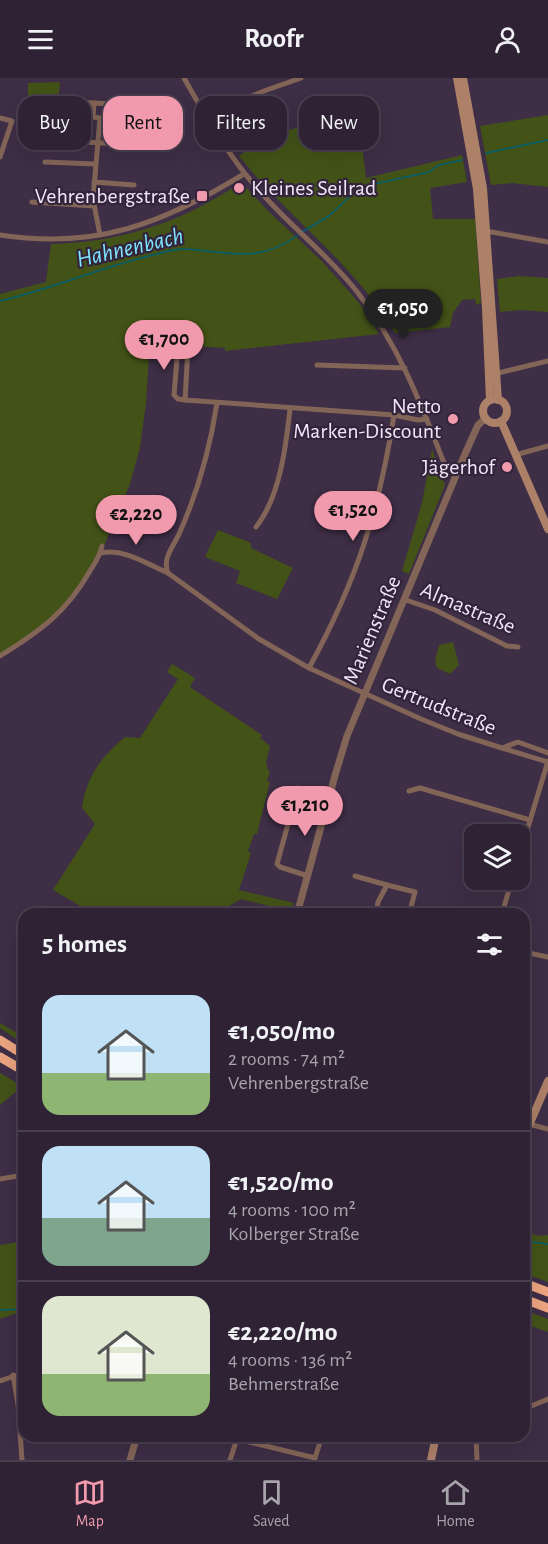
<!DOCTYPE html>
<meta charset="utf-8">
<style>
:root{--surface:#2e2234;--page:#3a2f40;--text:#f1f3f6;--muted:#a7a4ac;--line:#493f4f;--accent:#f29aad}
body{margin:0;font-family:"Alegreya Sans",sans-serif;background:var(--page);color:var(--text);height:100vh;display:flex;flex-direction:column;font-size:22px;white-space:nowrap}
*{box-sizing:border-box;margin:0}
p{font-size:20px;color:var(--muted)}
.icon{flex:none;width:33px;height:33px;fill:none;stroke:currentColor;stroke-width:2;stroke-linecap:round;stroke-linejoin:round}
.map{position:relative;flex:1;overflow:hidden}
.sheet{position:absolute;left:18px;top:830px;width:512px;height:534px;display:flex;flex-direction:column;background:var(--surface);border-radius:18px;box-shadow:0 6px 24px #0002,0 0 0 2px var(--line)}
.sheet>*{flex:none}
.hud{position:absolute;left:18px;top:18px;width:513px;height:54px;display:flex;gap:12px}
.fabs{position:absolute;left:464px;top:746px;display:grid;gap:12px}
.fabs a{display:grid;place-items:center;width:66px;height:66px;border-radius:12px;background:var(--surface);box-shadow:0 6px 24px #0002,0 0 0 2px var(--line);font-size:30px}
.price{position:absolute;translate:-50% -51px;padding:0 14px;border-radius:21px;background:var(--accent);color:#111;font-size:20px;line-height:39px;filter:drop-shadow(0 2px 3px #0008)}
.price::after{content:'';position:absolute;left:50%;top:36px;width:18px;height:14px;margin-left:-9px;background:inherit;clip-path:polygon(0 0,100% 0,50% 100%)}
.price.active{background:#222;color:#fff}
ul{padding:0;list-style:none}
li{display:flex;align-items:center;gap:18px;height:150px;padding:0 24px}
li+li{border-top:2px solid var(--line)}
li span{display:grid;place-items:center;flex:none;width:168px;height:120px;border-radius:18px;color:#555}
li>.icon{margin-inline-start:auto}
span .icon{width:72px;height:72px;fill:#fffc;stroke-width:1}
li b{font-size:26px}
h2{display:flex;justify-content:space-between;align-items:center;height:72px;padding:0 24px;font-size:26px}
.pill{padding:0 21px;border-radius:18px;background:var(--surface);box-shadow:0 6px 24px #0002,0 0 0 2px var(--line);font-size:21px;line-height:54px}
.pill.active{background:var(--accent);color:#111}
header{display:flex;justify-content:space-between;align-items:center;height:78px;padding:0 24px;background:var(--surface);font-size:27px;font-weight:600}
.dock{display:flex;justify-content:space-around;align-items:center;height:84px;border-top:2px solid var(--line);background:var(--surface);font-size:16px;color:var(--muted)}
.dock a{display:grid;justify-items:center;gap:3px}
.dock .active{color:var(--accent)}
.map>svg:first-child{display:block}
.green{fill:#435317}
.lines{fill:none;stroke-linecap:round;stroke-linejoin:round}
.stream{stroke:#015e6f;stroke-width:1.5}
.minor{stroke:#836557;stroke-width:5}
.tertiary{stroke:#836557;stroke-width:7}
.secondary{stroke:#ad8068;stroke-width:8}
.motorway{stroke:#eca580;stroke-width:9}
.poi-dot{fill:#f29aad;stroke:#33243c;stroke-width:2}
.labels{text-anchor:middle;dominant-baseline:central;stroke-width:4.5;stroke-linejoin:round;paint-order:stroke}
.poi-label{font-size:22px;fill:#f0e6f6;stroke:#33243c;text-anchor:end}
.street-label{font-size:22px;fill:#f0e6f6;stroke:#33243c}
.water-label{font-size:24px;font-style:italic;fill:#7ee5fe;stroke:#33243c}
</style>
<header><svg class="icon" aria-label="menu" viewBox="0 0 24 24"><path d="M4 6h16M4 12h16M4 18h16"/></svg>Roofr<svg class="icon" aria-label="person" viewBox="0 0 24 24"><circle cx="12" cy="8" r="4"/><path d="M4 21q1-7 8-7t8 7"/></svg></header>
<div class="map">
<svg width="548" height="1382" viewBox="0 0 548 1382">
<rect width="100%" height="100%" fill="#3e2e46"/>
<!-- green -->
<g class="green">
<path d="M60,4L58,25H54L52,40L28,43V5Z"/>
<path d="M358,34L366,100L462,77L467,104L430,110L433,141H475L481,225L476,227L475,221L462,222L453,235L450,249L395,255C355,186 288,140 239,78C273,52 317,44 358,34Z"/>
<path d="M548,37V109L512,105L491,107L480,48Z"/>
<path d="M242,105L270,135L321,182L360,226L379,256L225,273V270L192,268V265H166L148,259L149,279L146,325L140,370L130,406L101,475L63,532L0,578V216L46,204L51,166C103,165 152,153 198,130C213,122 227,113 242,105Z"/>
<path d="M519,198L548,200V234L521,232L500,234L497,201Z"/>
<path d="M432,371L445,407L409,496L402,493L422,425Z"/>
<path d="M218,452L251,465V470L293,490L277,521L236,505L240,493L205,479Z"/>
<path d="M453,564L459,587L450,596L437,590L435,583L439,567Z"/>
<path d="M172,586L195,600L190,609L262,657L260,660L270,668L266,684L268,692L270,693L267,703L270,704L257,756H254L248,773L251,775L239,812L294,825L290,833L241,821L217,835H92L53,812L95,746L82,730C86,699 101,679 125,659L140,660L178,601L167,594Z"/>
<path d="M0,945L24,959V966L0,950Z"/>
<path d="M0,995L24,1009V1014L18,1012L0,1027Z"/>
<path d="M24,1146V1233L0,1241V1167L18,1164Z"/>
<path d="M524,1152L538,1158L548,1157V1204L524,1195Z"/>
<path d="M524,1232L548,1241V1254L528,1247L524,1242Z"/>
</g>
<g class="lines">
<!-- stream -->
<g class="stream">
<path d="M486,75L548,62"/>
<path d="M302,154L329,138L347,121L365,108L429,94L439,87L462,82"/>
<path d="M0,223C52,211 101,189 153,177C163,175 175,170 184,171C229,173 257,187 298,157"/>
<path d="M524,1163L548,1166"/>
<path d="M0,1232L24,1231"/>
</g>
<!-- minor -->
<g class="minor">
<path d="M184,0C208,43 232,84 266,120C296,153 331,180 358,215C398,266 421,326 444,385L449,392L457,397"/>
<path d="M59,23L94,25"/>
<path d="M205,38L264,13L301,0"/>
<path d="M0,40L12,43L0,79"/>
<path d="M100,40L93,39L94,25L111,26L110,41L100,40L93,121L100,157"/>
<path d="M54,62L133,67"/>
<path d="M45,84L95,86"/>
<path d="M94,104L134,107"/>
<path d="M32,124L94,128"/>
<path d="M486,153L548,164"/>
<path d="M0,157C96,172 164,145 244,96"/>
<path d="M181,267L188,270L185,322L178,321L174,317L178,269Z"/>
<path d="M150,269H178"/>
<path d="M317,287L405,290"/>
<path d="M494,296L548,283"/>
<path d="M185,322L394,337L418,342L427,341"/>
<path d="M217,325C210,370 198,414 179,456C173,469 162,481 168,495L259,561L309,590L421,641L458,656L502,670L518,664L548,675"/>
<path d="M515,377L548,368"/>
<path d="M256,449C280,419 286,368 290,331"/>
<path d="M101,475C124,470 147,486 168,495"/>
<path d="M406,522L435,532L507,568L518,569"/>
<path d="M0,578C40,553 66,535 90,493C95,485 100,478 102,468"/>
<path d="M309,590C356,504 379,434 394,337"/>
<path d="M502,670L548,684"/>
<path d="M409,713L420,710L530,742"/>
<path d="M519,779L548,683"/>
<path d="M308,798L280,789L277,786L298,710L329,717"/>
<path d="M355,798L387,807"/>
<path d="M299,830L327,836"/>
<path d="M376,836L378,824L387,807L415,814L409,836"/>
<path d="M502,836L512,801"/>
<path d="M524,874L548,879"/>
<path d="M524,1046H529L548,1051"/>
<path d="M0,1101L24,1097"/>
<path d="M13,1297L18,1326L22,1382"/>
<path d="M0,1303L24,1295"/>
<path d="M524,1331L548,1321"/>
<path d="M476,1358L477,1382"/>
<path d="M230,1382L236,1364L241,1362L315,1380L322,1358"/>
</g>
<!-- tertiary -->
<g class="tertiary">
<path d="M297,836L336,694L347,658L465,376L478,347L486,340"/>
<path d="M130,1382L137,1358"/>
</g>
<!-- secondary -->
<g class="secondary">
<path d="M457,0L477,111L486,230L490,322"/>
<path d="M463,0L483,110L498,322"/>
<circle cx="495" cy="333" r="12"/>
<path d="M501,343L548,451"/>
<path d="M524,1059L548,1003"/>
<path d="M431,1382L436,1358"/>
</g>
<!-- motorway -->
<g class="motorway">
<path d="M0,962L24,977"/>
<path d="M0,979L24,993"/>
<path d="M524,1205L548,1214"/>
<path d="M524,1221L548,1230"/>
</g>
</g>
<!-- markers -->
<g class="poi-dot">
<circle cx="239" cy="110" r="6"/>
<rect x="196" y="112" width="12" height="12" rx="3"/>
<circle cx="453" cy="341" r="6"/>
<circle cx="507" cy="389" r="6"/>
</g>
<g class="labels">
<!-- poi labels -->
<g class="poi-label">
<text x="251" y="110" text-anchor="start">Kleines Seilrad</text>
<text x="190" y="118">Vehrenbergstraße</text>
<text x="441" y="328">Netto<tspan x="441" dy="25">Marken-Discount</tspan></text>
<text x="495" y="389">Jägerhof</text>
</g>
<!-- street labels -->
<g class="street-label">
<text transform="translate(468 530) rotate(23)">Almastraße</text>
<text transform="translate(372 552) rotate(-67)">Marienstraße</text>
<text transform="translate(439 628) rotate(22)">Gertrudstraße</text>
</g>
<!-- water labels -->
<g class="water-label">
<text transform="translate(130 170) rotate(-13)">Hahnenbach</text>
</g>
</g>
</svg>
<div class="fabs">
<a><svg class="icon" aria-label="layers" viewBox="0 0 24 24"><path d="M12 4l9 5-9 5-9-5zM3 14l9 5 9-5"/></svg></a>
</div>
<b class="price active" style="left:403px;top:262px">€1,050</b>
<b class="price" style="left:164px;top:293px">€1,700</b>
<b class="price" style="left:353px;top:464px">€1,520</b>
<b class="price" style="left:136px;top:468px">€2,220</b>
<b class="price" style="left:305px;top:759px">€1,210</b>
<div class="hud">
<a class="pill">Buy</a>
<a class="pill active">Rent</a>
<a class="pill">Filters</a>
<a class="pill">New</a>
</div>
<section class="sheet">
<h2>5 homes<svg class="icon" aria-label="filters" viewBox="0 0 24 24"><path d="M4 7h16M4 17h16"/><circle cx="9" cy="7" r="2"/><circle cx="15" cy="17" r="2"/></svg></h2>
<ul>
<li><span style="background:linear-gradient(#bfe0f5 65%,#8fb573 0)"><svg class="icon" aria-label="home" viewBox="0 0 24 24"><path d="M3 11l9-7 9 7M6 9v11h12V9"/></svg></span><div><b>€1,050/mo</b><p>2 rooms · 74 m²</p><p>Vehrenbergstraße</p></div></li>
<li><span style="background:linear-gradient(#bfe0f5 60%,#7fa58c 0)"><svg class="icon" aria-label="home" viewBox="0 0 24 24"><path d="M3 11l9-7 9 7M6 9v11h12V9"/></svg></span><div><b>€1,520/mo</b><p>4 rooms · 100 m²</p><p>Kolberger Straße</p></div></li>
<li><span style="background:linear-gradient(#dfe7d0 65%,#8fb573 0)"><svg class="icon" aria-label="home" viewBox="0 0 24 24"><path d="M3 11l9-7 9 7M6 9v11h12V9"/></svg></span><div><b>€2,220/mo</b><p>4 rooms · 136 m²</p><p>Behmerstraße</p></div></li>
</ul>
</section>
</div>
<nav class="dock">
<a class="active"><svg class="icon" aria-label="map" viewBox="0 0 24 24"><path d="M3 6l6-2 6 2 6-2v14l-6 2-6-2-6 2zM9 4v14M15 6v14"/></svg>Map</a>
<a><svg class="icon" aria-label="saved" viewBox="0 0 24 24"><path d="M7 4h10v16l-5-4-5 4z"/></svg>Saved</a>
<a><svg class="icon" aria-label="home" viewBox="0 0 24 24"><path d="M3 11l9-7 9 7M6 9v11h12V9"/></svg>Home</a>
</nav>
